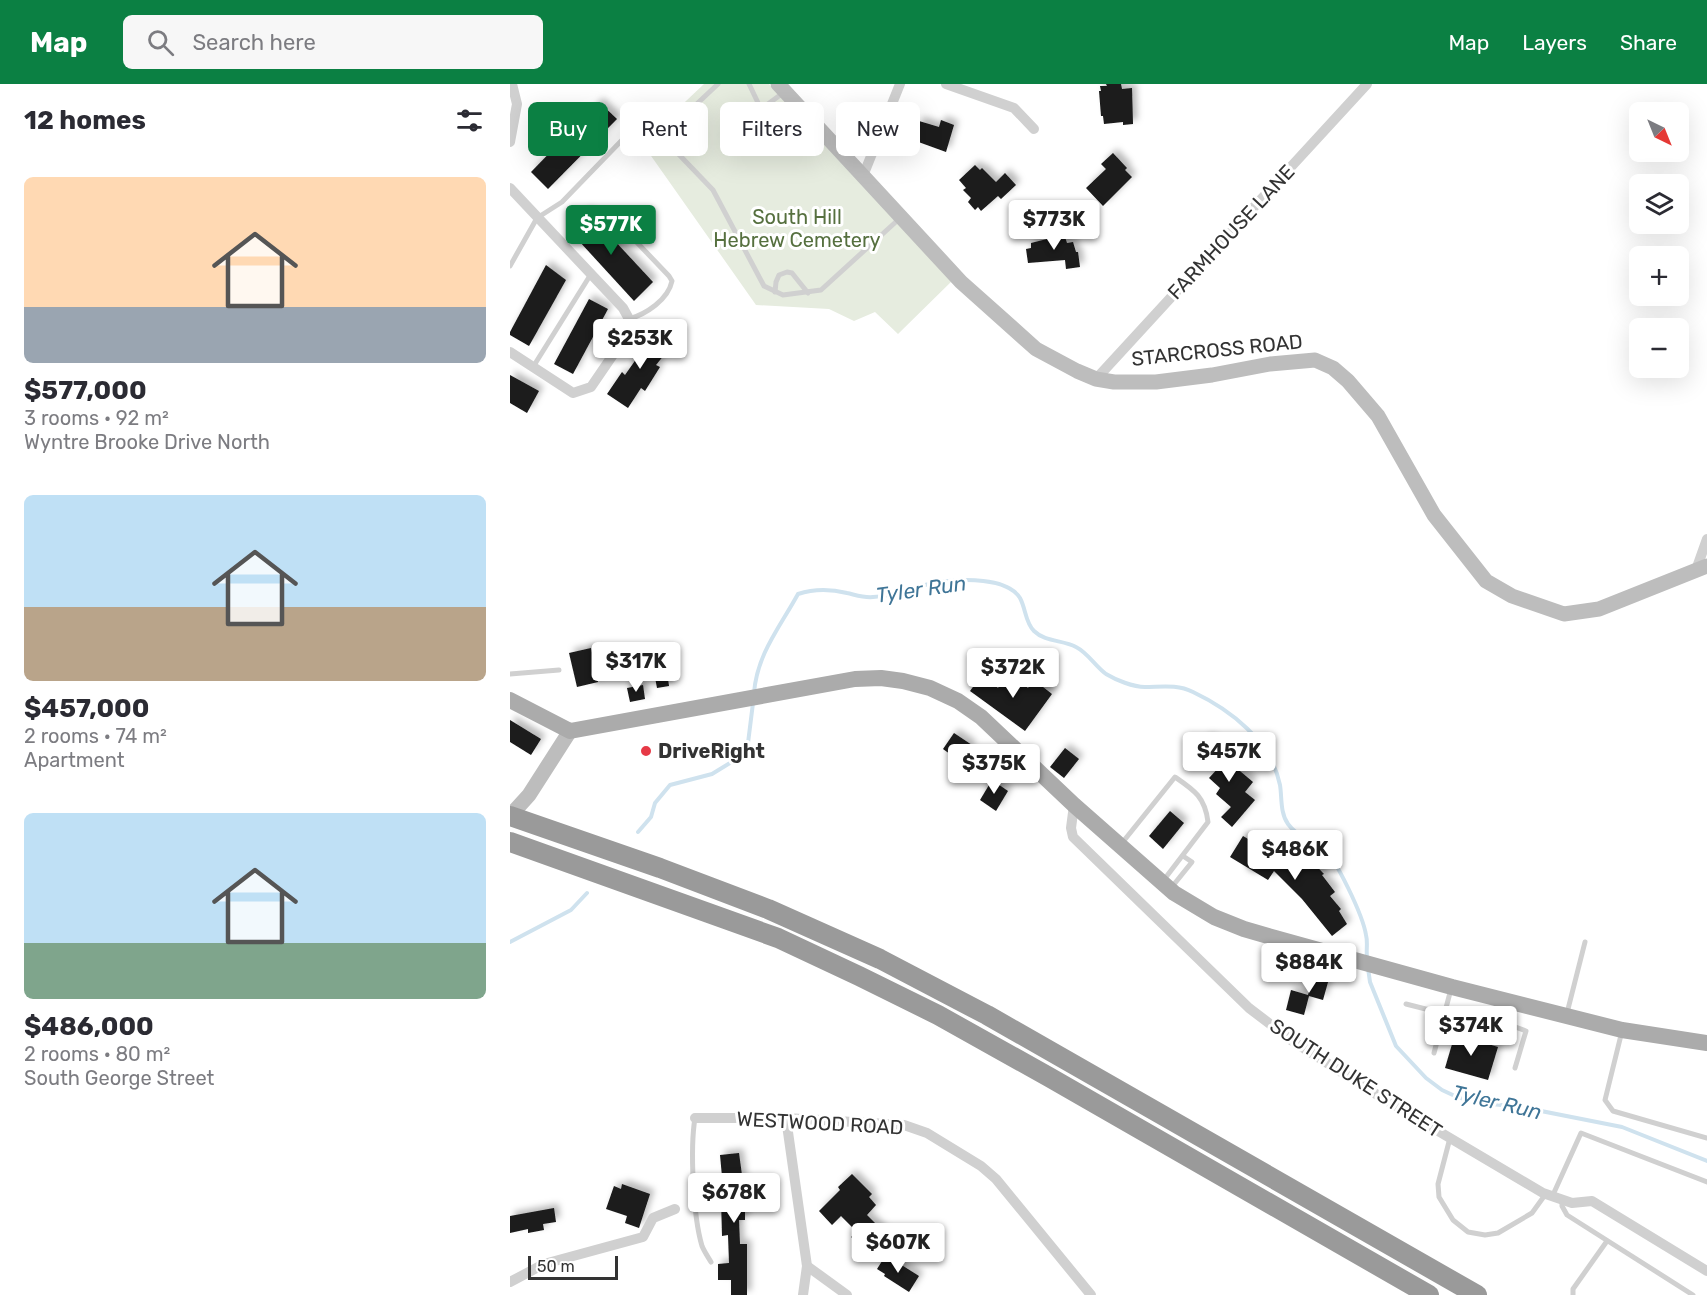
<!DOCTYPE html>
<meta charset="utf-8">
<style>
:root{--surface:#fff;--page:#f7f7f7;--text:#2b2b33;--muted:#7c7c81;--accent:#0b8043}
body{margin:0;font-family:Rubik,sans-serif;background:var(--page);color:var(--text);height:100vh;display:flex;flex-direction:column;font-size:22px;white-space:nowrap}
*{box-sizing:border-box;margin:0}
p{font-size:20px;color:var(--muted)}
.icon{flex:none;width:33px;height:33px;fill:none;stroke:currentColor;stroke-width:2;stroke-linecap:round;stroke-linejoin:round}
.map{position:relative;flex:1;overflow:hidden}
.side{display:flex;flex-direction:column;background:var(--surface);width:510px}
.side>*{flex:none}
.top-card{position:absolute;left:18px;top:18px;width:570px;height:54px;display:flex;gap:12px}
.needle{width:39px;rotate:137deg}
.fabs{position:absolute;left:1119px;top:18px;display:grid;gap:12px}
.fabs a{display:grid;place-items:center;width:60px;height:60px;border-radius:9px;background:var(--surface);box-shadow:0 6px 24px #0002;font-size:30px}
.scale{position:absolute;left:18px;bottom:15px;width:90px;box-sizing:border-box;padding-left:6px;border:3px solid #333;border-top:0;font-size:16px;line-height:21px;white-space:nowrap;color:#333;-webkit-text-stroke:4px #fff;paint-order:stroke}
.price{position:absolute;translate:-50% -51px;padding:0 14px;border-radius:6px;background:#fff;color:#222;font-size:20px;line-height:39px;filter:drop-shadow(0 2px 3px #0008)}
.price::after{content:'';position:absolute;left:50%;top:36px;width:18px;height:14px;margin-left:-9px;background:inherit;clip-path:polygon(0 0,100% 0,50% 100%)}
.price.selected{background:var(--accent);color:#fff}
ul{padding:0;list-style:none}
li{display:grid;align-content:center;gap:12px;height:318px;padding:0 24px}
li span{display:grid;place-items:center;height:186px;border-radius:9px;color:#555}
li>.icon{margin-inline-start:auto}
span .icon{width:108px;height:108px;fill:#fffc;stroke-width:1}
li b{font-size:26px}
h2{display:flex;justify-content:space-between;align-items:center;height:72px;padding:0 24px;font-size:26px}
.pill{padding:0 21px;border-radius:9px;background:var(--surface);box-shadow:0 6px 24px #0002;font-size:21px;line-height:54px}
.pill.selected{background:var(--accent);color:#fff}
header{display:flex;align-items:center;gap:36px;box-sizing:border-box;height:84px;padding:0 30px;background:var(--accent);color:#fff}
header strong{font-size:28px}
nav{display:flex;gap:33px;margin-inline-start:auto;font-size:21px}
.search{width:420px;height:54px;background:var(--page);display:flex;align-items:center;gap:15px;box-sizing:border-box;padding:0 21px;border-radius:9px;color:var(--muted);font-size:22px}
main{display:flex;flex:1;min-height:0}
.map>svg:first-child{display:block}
.green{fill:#e6ecdf}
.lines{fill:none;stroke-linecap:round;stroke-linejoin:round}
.stream{stroke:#cfe2ee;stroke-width:4}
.building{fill:#1a1a1a;filter:url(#shadow)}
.lane{stroke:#d0d0d0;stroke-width:5}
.street{stroke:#d0d0d0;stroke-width:10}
.secondary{stroke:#bdbdbd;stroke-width:15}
.primary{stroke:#ababab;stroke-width:16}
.highway{stroke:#9a9a9a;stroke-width:20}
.poi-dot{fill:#e63946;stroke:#fff;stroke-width:2}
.labels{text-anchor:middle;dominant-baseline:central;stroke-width:6;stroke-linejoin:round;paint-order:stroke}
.park-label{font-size:20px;fill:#56703f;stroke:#fff}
.street-label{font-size:20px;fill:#333;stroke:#fff}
.poi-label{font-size:20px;font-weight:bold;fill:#333;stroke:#fff;text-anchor:start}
.water-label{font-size:21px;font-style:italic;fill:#3f7597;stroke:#fff}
</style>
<header>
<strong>Map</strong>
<div class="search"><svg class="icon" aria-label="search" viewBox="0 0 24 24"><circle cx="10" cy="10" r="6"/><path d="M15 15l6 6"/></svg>Search here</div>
<nav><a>Map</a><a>Layers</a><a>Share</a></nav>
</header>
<main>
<section class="side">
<h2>12 homes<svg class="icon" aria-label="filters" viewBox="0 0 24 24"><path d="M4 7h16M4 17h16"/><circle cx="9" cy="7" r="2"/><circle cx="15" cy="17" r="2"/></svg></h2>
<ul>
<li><span style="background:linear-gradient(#ffd9b3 70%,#9aa5b1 0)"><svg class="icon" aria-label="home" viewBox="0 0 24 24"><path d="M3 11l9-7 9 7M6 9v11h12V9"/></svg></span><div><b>$577,000</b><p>3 rooms · 92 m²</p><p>Wyntre Brooke Drive North</p></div></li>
<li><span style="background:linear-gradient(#bfe0f5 60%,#b9a48a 0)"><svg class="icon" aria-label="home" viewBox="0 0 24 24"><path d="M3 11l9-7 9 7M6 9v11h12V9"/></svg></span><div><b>$457,000</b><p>2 rooms · 74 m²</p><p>Apartment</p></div></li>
<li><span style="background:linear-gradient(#bfe0f5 70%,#7fa58c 0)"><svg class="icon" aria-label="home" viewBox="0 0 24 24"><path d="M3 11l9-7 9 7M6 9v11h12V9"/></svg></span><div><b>$486,000</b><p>2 rooms · 80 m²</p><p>South George Street</p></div></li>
</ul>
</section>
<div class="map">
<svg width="1197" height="1211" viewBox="0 0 1197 1211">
<defs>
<filter id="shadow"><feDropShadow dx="4.5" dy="-4.5" stdDeviation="3" flood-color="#0004"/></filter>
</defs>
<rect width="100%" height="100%" fill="#fff"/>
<!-- green -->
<path class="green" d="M194,0H259L444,195L388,250L365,228L344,237L319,225L246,221L139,69L141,50Z"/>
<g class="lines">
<!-- stream -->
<g class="stream">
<path d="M244,609C247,570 270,543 288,510C303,505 321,505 337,509C346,511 354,514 363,513C386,512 407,501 429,498C452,495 497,493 510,514C516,525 515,538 524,547C535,558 553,556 566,563C578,569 585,582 596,590C606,596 623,603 635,603C651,603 667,600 683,608C721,626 761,657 770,701C772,713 770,729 778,740C783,747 792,753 799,757C803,759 809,760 812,763C826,774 853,832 856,851C858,858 856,866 857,873"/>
<path d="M128,748L141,733L145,719L160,701L202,690L233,671L238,659L243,619"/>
<path d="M0,858L61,826L77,809"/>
<path d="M858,884L860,898L886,962L916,994L932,1006L947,1013L971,1019L1011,1023L1112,1043L1197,1077"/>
</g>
</g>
<!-- building -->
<g class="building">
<path d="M596,0H611L612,5L622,4L623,40L613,41V38L594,40L593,32H591L589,7H591L590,2H597Z"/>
<path d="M89,18L107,35L38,105L21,88Z"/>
<path d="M431,36L444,41L436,68L403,56L409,37L429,43Z"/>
<path d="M603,69L617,84L615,86L622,93L593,122L576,104L596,85L591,80Z"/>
<path d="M465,81L470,86L472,84L486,98L495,89L506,101L491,115L488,112L471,127L468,123L465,126L458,118L461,114L453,106L456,104L449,96Z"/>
<path d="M77,127L143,198L124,217L58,145Z"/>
<path d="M553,147L557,159L563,158L566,168H568L570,183L556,185L555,176L518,179L516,165L521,164V159L541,154L540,151H544V148Z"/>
<path d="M36,181L56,196L19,262L0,251V248Z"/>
<path d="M79,215L98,225L63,290L44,280Z"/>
<path d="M141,246L162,261L146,281L150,283L135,307L131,304L118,324L97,310L112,288L115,291L129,271L126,268Z"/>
<path d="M0,291L29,307L17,329L0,319Z"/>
<path d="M81,564L88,598L67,603L59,569Z"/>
<path d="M156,580L159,602L147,604L143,583Z"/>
<path d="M498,590L518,604L524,596L542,610L515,647L460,607L471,592L488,604Z"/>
<path d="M133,601L135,615L120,618L117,604Z"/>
<path d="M0,636L31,655L21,671L0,658Z"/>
<path d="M444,649L462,661L451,678L433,665Z"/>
<path d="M698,653L727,679L724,682L743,698L735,708L745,716L722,743L711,733L721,723L706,710L710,704L699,694L711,681L690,662Z"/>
<path d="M555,664L569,675L554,694L540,683Z"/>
<path d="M482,696L498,707L486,727L470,716Z"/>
<path d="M660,727L674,739L653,765L639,752Z"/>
<path d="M733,752L785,783L795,770L814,790L812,791L825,808L820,812L831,825L829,827L837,840L822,852L792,815L764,787L758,796L720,773Z"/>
<path d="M804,887L820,891L813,916L799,912L794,931L776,926L781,906L798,911Z"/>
<path d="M945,950L988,963L978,996L935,984Z"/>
<path d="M229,1069L235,1113V1136H229L230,1160H237V1211H221V1196H208V1180L219,1179L218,1151L212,1152L211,1114H214L210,1071Z"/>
<path d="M342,1090L362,1110L359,1113L366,1121L357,1131L373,1147L353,1166L341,1153L346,1147L331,1132L322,1141L309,1127L330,1106L328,1103Z"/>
<path d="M112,1100L140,1110L129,1144L115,1139L117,1132L96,1125L104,1102L111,1105Z"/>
<path d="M44,1124L46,1138L33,1140L34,1146L18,1149V1145L0,1149V1132Z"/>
<path d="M374,1174L381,1178L382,1175L409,1192L399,1208L374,1192L375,1190L367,1185Z"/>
</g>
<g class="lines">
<!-- lane -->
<g class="lane">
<path d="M208,0L157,48L156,57L203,106L254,202L273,211L311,206L389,135"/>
<path d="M239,0L251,25L273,9"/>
<path d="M95,125L159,192L162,197C158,216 136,230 119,235"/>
<path d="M0,182L27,134L52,118L114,54"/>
<path d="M265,208L266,198L269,191L277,188L282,189L298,209"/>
<path d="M23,283L81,190"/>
<path d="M0,590L49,586"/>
<path d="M612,759L665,693C684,706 695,713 698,738L653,797"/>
<path d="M661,804L682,778L673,772"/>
<path d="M896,920L994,945L1000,941L1016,947L1005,984"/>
<path d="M1057,929L1075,858"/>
<path d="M1112,947L1095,1016L1103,1027L1197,1054"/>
<path d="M924,969L941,905"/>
<path d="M185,1034C180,1064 183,1132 192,1162C194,1167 198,1173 201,1178"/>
<path d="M940,1054L928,1100L929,1113L943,1136L958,1148L975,1151L988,1149L1022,1129L1035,1111"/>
<path d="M1042,1113L1071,1049L1197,1098"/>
<path d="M1052,1116V1122L1057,1131L1183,1211"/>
<path d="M1063,1211V1205L1097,1157"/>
</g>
<!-- street -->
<g class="street">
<path d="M436,0L504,24L524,45"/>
<path d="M0,58L7,20L2,0"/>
<path d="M353,92L390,0"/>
<path d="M0,104L113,224L119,235L120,246L81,303L63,309L0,268"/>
<path d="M586,295L857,0"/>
<path d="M1186,486L1197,455"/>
<path d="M564,721L561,744L563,753L739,924L781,956L869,1012L1033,1109L1062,1119L1082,1117L1197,1187"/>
<path d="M185,1034H276L394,1041L417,1049L471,1082L486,1095L581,1211"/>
<path d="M276,1034L297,1182L293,1211"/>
<path d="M297,1182L337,1211"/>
<path d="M0,1198L34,1180L133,1153L143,1134L165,1125"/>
</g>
<!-- secondary -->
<g class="secondary">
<path d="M268,0L451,198L526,265L567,287L586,295L604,298H646L702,291L760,280L805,276L823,284L838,297L868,332L924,431L976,497L1002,512L1054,530L1089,525L1197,482"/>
<path d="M0,732L19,711L60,647"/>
</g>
<!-- primary -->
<path class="primary" d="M0,616L60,647L345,595L371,594L393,597L420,604L448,617L471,633L564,721L664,809L704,833L734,845L765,854L942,903L1112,946L1197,959"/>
<!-- highway -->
<g class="highway">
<path d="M0,732L150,784L258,825L370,875L477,931L967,1211"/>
<path d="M0,758L268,854L349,892L428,931L539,993L919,1211"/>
</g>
</g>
<!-- markers -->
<circle class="poi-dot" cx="136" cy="667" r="6"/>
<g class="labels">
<!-- park labels -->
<g class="park-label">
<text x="287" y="133">South Hill<tspan x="287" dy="23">Hebrew Cemetery</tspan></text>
</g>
<!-- street labels -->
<g class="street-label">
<text transform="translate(721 148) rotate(-47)">FARMHOUSE LANE</text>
<text transform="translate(707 266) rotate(-6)">STARCROSS ROAD</text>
<text transform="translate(846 994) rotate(33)">SOUTH DUKE STREET</text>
<text transform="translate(310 1039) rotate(3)">WESTWOOD ROAD</text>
</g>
<!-- poi labels -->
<g class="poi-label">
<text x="148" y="667">DriveRight</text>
</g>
<!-- water labels -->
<g class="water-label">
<text transform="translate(411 505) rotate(-8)">Tyler Run</text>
<text transform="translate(987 1018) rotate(13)">Tyler Run</text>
</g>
</g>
</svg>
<div class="fabs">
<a><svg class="needle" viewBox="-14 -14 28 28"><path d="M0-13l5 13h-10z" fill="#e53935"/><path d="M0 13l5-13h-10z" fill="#7c7c81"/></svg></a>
<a><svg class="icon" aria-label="layers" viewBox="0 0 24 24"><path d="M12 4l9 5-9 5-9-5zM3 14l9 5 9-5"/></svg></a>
<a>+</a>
<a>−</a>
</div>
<div class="scale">50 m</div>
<b class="price" style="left:544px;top:167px">$773K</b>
<b class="price selected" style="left:101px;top:172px">$577K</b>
<b class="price" style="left:130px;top:286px">$253K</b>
<b class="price" style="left:126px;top:609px">$317K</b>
<b class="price" style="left:503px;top:615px">$372K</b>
<b class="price" style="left:719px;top:699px">$457K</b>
<b class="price" style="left:484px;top:711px">$375K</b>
<b class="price" style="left:785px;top:797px">$486K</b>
<b class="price" style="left:799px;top:910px">$884K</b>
<b class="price" style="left:961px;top:973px">$374K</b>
<b class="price" style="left:224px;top:1140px">$678K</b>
<b class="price" style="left:388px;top:1190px">$607K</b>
<div class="top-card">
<a class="pill selected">Buy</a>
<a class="pill">Rent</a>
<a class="pill">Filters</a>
<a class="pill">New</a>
</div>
</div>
</main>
